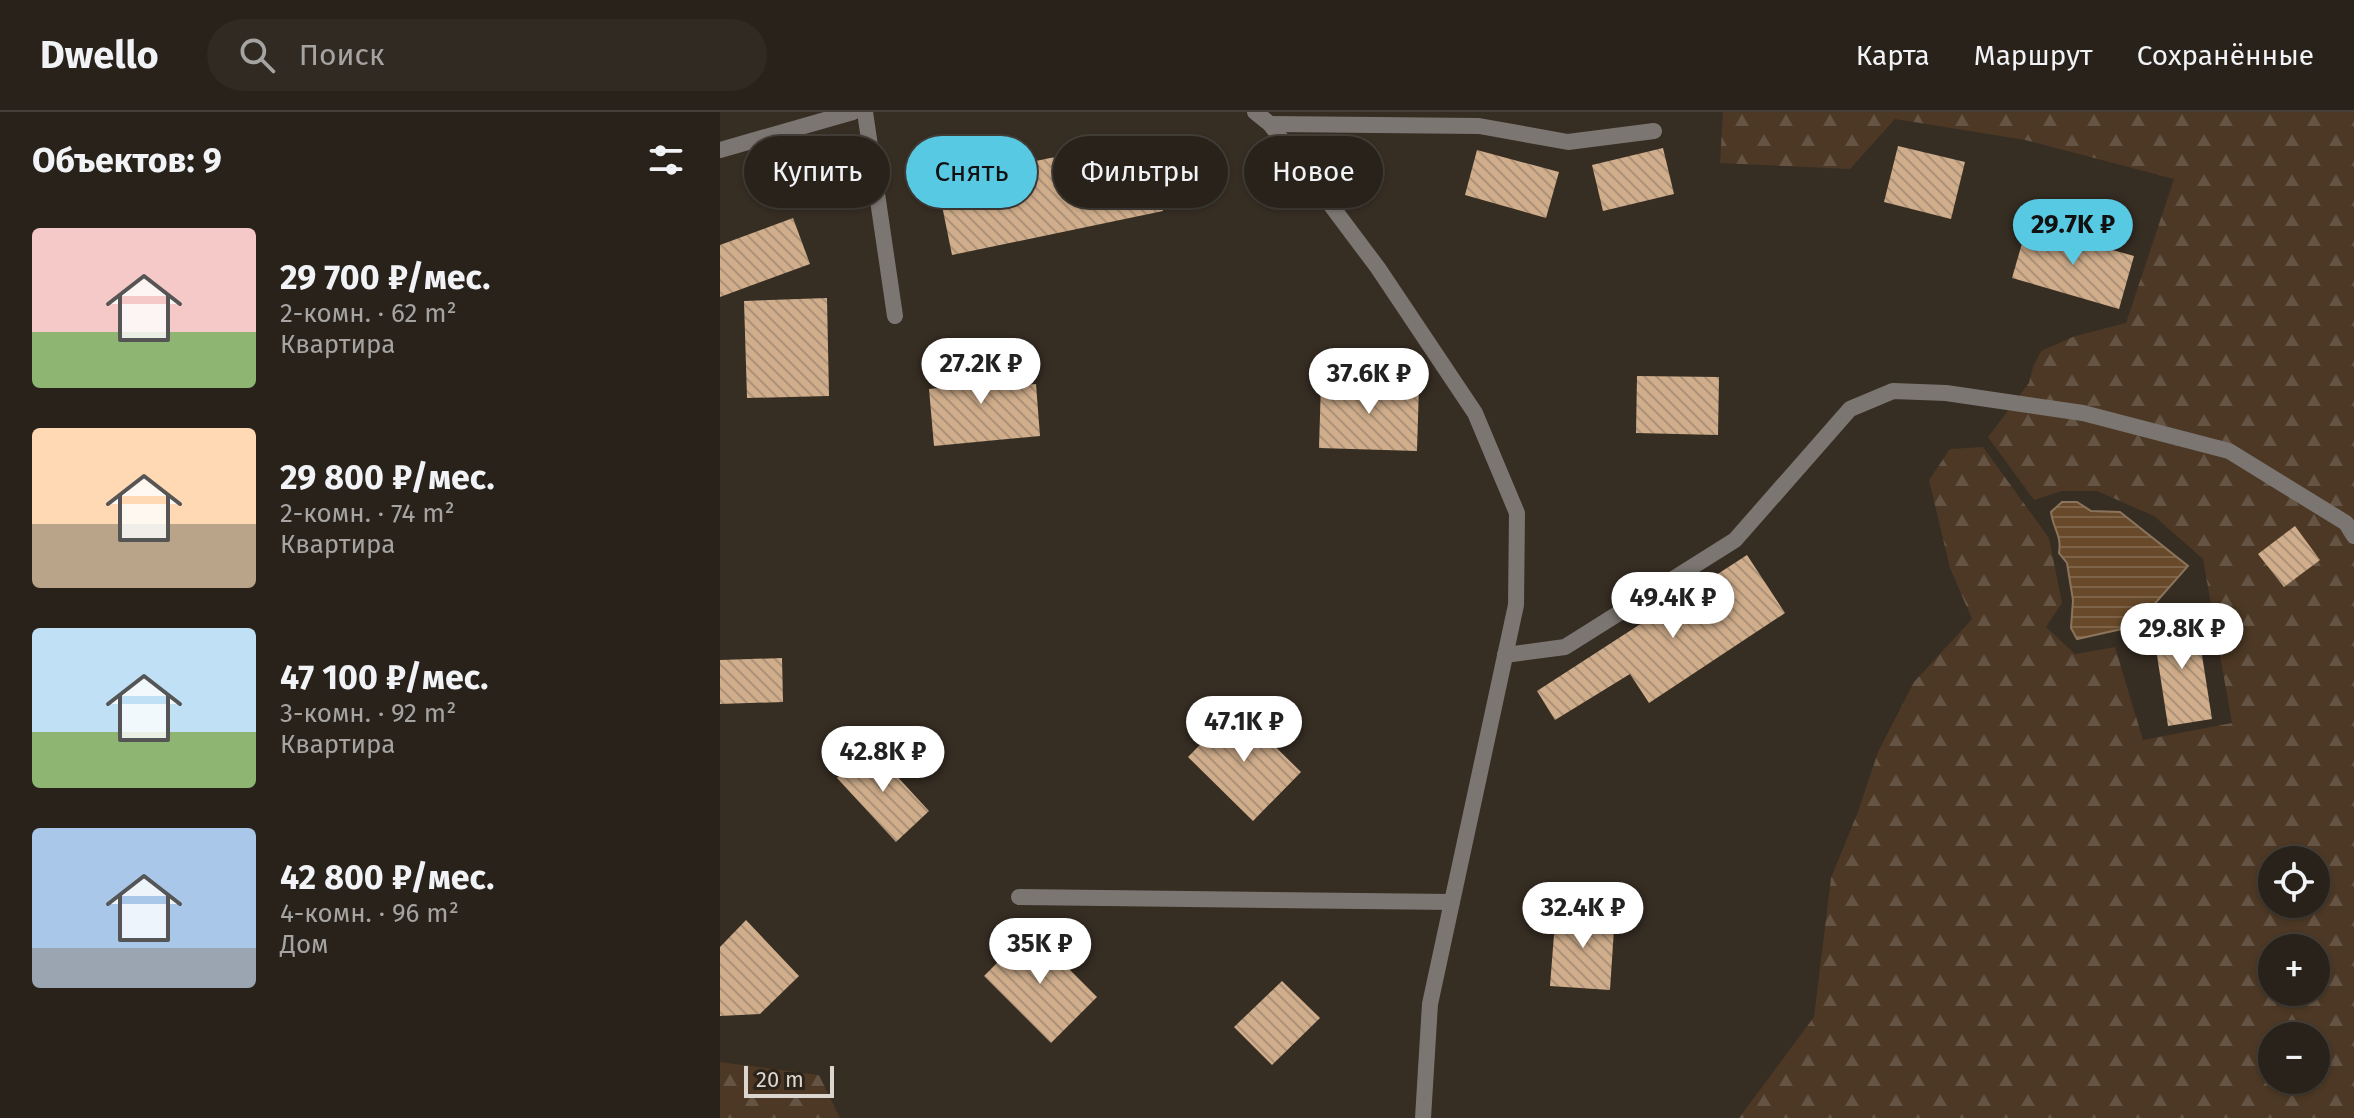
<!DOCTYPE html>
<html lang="ru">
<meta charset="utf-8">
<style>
:root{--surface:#28221a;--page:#302a23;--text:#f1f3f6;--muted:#a5a4a2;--line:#443f39;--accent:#58c9e3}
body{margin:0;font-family:"Fira Sans",sans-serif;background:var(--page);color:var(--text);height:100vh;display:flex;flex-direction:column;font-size:30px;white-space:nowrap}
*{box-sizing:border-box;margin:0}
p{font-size:26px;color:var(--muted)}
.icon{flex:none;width:44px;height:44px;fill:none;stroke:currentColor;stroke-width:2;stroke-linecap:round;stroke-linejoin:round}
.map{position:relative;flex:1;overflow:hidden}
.panel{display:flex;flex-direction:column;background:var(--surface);width:720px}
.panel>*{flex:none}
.banner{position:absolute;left:24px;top:24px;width:760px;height:72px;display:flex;gap:16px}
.controls{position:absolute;left:1538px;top:734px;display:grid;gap:16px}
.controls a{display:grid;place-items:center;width:72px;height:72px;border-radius:50%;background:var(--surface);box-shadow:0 2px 6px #0004,0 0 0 2px var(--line);font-size:40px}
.scale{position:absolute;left:24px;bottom:20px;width:90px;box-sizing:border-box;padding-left:8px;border:4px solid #dcd6d0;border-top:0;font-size:22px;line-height:28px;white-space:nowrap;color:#dcd6d0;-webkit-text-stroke:6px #2c231a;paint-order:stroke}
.price{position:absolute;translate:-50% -68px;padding:0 18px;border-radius:28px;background:#fff;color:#222;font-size:26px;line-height:52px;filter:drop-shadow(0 2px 4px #0008)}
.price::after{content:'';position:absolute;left:50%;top:48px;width:24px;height:18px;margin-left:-12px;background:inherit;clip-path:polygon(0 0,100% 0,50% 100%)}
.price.current{background:var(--accent);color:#111}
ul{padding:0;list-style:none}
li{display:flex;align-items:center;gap:24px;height:200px;padding:0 32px}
li span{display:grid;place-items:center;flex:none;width:224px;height:160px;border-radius:8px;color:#555}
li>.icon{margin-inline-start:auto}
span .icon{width:96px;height:96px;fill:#fffc;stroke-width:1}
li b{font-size:34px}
h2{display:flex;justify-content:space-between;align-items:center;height:96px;padding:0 32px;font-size:34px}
.pill{padding:0 28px;border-radius:36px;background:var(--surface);box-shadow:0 2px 6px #0004,0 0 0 2px var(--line);font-size:28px;line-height:72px}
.pill.current{background:var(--accent);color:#111}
header{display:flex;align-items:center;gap:48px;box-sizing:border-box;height:112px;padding:0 40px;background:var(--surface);border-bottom:2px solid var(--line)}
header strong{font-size:38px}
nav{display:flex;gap:44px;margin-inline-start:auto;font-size:28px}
.search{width:560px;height:72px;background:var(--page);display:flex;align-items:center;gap:20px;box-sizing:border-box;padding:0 28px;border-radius:44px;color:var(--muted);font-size:30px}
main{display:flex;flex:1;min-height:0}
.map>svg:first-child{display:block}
.forest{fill:url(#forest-firs);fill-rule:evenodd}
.water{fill:url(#water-rules);stroke:#8b745c;stroke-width:2}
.building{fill:url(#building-back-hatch)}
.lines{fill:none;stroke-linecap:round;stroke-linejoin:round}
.service{stroke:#7b7671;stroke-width:16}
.minor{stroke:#7b7671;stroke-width:16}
</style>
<header>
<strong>Dwello</strong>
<div class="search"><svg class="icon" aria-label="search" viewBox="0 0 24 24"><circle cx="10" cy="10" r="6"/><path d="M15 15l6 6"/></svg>Поиск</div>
<nav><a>Карта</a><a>Маршрут</a><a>Сохранённые</a></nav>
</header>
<main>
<section class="panel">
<h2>Объектов: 9<svg class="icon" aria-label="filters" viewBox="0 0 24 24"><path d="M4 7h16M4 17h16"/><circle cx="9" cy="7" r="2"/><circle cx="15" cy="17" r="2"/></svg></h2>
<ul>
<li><span style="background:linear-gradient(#f6c9c9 65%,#8fb573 0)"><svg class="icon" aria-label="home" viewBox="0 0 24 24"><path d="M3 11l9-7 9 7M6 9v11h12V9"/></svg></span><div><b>29 700 ₽/мес.</b><p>2-комн. · 62 m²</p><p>Квартира</p></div></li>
<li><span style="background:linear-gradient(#ffd9b3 60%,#b9a48a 0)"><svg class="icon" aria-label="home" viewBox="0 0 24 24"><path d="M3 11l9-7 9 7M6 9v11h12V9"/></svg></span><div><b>29 800 ₽/мес.</b><p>2-комн. · 74 m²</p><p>Квартира</p></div></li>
<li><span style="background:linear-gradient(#bfe0f5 65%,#8fb573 0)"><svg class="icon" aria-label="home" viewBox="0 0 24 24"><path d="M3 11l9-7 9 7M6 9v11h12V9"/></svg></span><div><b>47 100 ₽/мес.</b><p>3-комн. · 92 m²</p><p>Квартира</p></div></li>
<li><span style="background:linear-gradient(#a9c7e8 75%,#9aa5b1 0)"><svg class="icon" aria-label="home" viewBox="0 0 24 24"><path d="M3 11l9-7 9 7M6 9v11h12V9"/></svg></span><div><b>42 800 ₽/мес.</b><p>4-комн. · 96 m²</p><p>Дом</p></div></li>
</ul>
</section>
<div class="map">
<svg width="1634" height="1006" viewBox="0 0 1634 1006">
<defs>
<pattern id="forest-firs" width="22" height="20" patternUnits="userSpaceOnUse" patternTransform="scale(2)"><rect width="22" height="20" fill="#4c3824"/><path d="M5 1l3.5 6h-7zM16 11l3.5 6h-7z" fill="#655443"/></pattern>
<pattern id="water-rules" width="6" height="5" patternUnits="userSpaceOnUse" patternTransform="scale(2)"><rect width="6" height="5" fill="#684a2a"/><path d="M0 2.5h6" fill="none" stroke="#7d6348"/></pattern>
<pattern id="building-back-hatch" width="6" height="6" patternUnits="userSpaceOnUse" patternTransform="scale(2)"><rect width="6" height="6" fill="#d0ad8b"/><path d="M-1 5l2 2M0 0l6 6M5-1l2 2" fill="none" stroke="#ac9278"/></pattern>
</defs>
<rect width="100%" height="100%" fill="#362d23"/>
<!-- forest -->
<g class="forest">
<path d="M1003,0H1634V1006H1019L1094,905L1111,766L1139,697L1158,640L1194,570L1252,507L1230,456L1209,368L1230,337L1263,335L1329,426L1342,491L1326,515L1355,542L1395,535L1423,628L1512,611L1483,447L1434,404L1377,379H1342L1314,388L1268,325L1309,271L1313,255L1321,239L1355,224L1406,211L1454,67L1305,28L1175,7L1130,57L1000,51ZM1552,748H1596V792H1552ZM1552,836H1596V880H1552ZM1552,924H1596V968H1552Z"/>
<path d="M0,950L99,963L120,1006H0Z"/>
</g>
<!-- water -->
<path class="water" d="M1342,390H1357L1371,399L1400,400L1468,454L1415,514L1357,527L1351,516L1353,488L1347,451L1339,441C1342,423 1333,417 1331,400Z"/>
<!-- building -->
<g class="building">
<path d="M428,26L443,99L232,143L217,69Z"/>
<path d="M1178,34L1245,50L1231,107L1164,90Z"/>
<path d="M943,36L954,82L883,99L872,53Z"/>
<path d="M757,38L839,60L826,106L745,83Z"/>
<path d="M73,106L90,152L0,185V133Z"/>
<path d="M1307,114L1414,144L1399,197L1292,166Z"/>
<path d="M107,186L109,284L27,286L24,189Z"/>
<path d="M263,241L266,276L316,272L320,324L214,334L209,277L228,275L225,244Z"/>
<path d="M917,264L999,265L998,323L916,321Z"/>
<path d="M601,270L699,273L697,339L599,336Z"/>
<path d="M1575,414L1600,448L1564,475L1538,442Z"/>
<path d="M1027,443L1065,501L929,591L910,562L835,608L817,579Z"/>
<path d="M1476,505L1492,607L1448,614L1432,511Z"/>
<path d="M62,546L63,590L0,592V548Z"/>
<path d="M516,596L581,660L533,709L468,645Z"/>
<path d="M150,635L209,699L176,730L117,666Z"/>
<path d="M836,797L895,802L890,878L830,874Z"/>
<path d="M26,808L79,864L40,902L0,904V835Z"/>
<path d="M310,818L377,885L331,931L264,864Z"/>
<path d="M562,869L600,906L552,953L514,915Z"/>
</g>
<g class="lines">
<!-- service -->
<g class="service">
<path d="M145,0L175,204"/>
<path d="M550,12L759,14L848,30L934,19"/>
<path d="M785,543L845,535L1015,428L1130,297L1173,279L1226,281L1363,301L1509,339L1626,411L1634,424"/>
</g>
<!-- minor -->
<g class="minor">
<path d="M535,0L550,12L658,156L755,301L797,401L796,493L710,892L703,1006"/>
<path d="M0,38L133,0"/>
<path d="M299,785L732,790"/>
</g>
</g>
</svg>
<div class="controls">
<a><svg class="icon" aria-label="locate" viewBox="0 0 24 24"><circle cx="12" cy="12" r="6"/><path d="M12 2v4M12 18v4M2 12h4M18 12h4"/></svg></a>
<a>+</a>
<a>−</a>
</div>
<div class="scale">20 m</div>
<b class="price current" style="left:1353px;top:155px">29.7K ₽</b>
<b class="price" style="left:261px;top:294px">27.2K ₽</b>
<b class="price" style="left:649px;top:304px">37.6K ₽</b>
<b class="price" style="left:953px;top:528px">49.4K ₽</b>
<b class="price" style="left:1462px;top:559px">29.8K ₽</b>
<b class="price" style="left:524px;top:652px">47.1K ₽</b>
<b class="price" style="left:163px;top:682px">42.8K ₽</b>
<b class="price" style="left:863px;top:838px">32.4K ₽</b>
<b class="price" style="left:320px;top:874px">35K ₽</b>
<div class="banner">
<a class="pill">Купить</a>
<a class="pill current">Снять</a>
<a class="pill">Фильтры</a>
<a class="pill">Новое</a>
</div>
</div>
</main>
